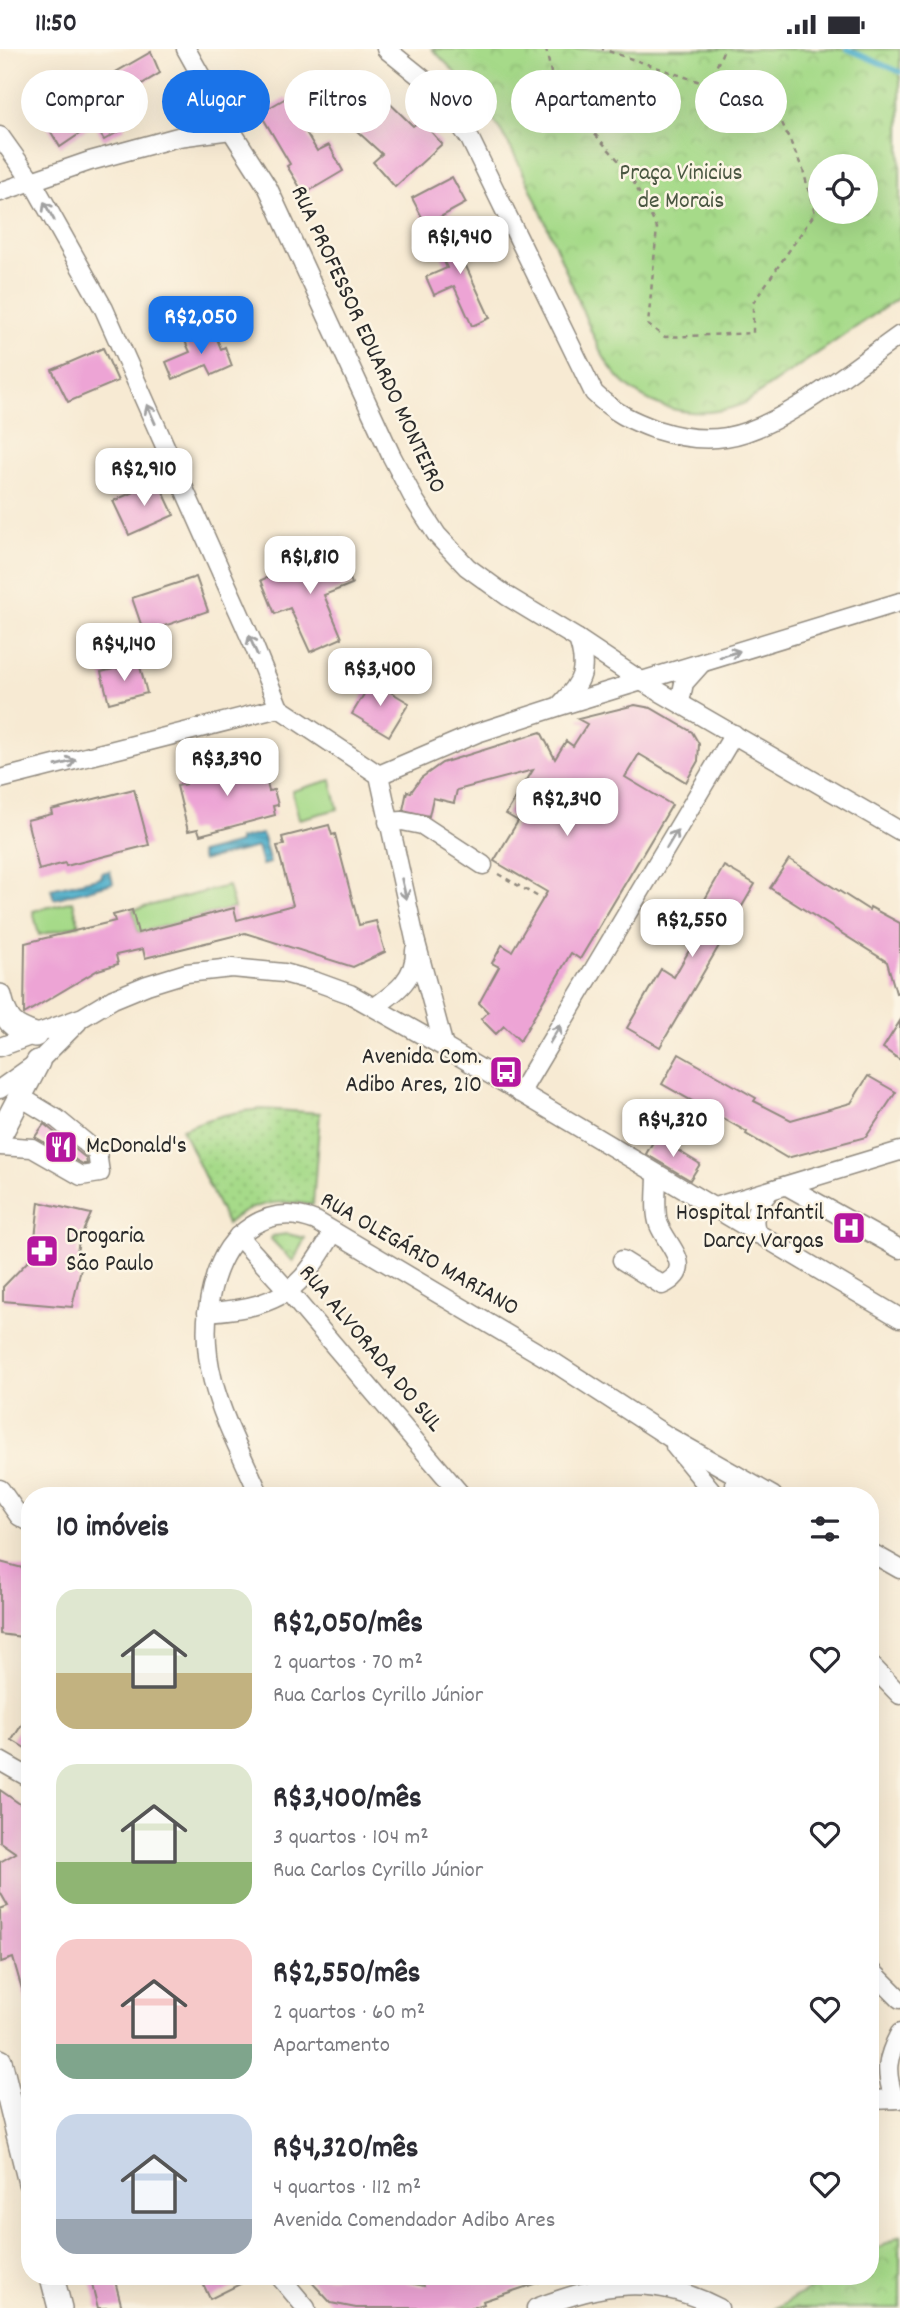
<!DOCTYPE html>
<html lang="pt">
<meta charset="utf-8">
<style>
:root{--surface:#fff;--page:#f2f2f3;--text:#2b2b33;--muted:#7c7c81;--accent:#1a73e8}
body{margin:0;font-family:Dekko,sans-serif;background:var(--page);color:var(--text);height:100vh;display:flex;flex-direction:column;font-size:26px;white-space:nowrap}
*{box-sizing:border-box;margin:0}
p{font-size:23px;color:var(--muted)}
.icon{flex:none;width:38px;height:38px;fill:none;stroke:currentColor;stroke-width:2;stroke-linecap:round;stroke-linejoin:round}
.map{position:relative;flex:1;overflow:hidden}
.side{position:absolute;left:21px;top:1438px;width:858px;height:798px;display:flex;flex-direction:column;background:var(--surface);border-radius:28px;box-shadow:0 7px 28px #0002}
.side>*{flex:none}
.hud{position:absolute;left:21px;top:21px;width:859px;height:63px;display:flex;gap:14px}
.buttons{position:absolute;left:808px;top:105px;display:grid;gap:14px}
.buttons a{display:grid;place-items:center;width:70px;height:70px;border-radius:50%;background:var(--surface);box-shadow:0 7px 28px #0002;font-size:35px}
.price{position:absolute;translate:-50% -60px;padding:0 16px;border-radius:14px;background:#fff;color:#222;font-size:23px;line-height:46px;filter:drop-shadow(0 2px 4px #0008)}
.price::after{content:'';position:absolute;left:50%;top:42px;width:21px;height:16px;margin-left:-10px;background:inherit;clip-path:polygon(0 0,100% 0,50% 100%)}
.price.current{background:var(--accent);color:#fff}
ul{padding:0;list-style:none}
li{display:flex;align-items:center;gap:21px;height:175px;padding:0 35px}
li span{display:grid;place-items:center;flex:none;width:196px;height:140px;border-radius:21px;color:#555}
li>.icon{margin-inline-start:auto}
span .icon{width:84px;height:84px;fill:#fffc;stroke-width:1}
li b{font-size:30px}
h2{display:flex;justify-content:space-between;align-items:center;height:84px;padding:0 35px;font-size:30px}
.chip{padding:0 24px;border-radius:32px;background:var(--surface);box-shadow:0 7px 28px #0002;font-size:24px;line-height:63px}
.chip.current{background:var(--accent);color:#fff}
.status{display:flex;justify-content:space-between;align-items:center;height:49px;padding:0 35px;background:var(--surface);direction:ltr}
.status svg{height:19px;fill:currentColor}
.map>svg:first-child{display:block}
.grass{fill:url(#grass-dots);stroke:#68825a;stroke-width:2}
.park{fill:url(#park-crowns);stroke:#68825a;stroke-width:2;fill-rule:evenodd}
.garden{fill:#a6da89;stroke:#68825a;stroke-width:2}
.water{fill:url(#water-rules);stroke:#3c6c7b;stroke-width:2}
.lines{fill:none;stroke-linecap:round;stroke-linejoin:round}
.stream{stroke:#4caecb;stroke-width:5}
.building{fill:#eda4d5}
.minor-casing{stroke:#918a7f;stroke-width:21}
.major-casing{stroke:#918a7f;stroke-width:26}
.path{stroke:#918a7f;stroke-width:2.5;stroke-dasharray:5 5;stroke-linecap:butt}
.minor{stroke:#fff;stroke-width:18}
.major{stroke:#fff;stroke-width:23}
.oneway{stroke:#a0a0a0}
.labels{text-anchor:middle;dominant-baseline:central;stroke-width:5;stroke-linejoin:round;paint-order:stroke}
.park-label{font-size:24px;fill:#4a5742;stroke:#fcf5e5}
.street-label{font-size:24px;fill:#2b2b2b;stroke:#fcf5e5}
.poi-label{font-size:24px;fill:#2b2b2b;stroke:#fcf5e5;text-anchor:end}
</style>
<div class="status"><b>11:50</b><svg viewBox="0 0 49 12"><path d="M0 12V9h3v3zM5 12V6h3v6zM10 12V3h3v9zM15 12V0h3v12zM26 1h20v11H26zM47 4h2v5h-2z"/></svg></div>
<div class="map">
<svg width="900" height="2259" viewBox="0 0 900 2259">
<defs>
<pattern id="grass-dots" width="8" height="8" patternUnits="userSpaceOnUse" patternTransform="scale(1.75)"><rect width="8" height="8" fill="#a6da89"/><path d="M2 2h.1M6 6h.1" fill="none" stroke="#8fbb76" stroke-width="1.8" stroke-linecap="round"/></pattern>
<pattern id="park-crowns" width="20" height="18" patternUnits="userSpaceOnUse" patternTransform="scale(1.75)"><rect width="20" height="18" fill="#a6da89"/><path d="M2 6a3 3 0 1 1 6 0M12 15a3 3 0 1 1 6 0" fill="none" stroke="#8fbb76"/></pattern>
<pattern id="water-rules" width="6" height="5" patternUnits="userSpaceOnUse" patternTransform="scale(1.75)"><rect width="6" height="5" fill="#4caecb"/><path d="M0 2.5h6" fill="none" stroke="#3f8ea5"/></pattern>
</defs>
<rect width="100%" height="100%" fill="#fcf5e5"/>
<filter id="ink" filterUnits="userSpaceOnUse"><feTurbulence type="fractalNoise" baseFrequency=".0143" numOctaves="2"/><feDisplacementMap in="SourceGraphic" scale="14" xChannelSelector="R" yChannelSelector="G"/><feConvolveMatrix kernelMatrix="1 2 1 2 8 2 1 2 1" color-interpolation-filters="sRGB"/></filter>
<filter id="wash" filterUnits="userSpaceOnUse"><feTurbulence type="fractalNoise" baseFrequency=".00686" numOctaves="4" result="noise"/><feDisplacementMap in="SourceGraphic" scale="28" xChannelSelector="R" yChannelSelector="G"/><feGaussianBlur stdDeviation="1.57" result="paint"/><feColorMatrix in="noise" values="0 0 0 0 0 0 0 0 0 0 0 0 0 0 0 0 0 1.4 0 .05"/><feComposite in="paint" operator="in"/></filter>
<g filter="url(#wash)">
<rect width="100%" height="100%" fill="#f7ead3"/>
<!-- grass -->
<path class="grass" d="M262,1060L320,1064L313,1156C283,1150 251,1153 227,1175L182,1080C208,1069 233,1062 262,1060Z"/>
<!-- park -->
<g class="park">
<path d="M432,0H900V248L743,355C688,376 630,356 602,305C590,283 582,259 572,236C554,194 537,150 516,109C496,68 465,32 432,0ZM866,117V163H821V117Z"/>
<path d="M287,1185L305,1189L293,1213L271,1190L272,1187Z"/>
<path d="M900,2187V2259H776L830,2228H870V2204Z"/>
</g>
<!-- garden -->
<g class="garden">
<path d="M331,731L338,760L299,770L292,742Z"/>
<path d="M228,837L234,859L138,884L132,861Z"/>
<path d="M73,852L79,876L39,886L33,862Z"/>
</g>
<!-- water -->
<g class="water">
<path d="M262,785L270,814L262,816L257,798L202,812L200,804L239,794V790Z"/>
<path d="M110,822L113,834L54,850L51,840L102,828L101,824Z"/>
</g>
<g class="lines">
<!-- stream -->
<path class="stream" d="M847,0L900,23"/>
</g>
<g id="blocks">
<!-- building -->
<g class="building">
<path d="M151,3L160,24L120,48L109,27Z"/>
<path d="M90,28L98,42L81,54L72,40Z"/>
<path d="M376,41L413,77L421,71L442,95L395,138L373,113L382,105L346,72Z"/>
<path d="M76,46L94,75L60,98L42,68Z"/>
<path d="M286,49L317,102L329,96L343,122L304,145L287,117L290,115L260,64Z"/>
<path d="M115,62L125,79L104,91L94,75Z"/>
<path d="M452,128L466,154L426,176L412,149Z"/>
<path d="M475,177L482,192L459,202L490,269L472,277L454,237L434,246L426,228L447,219L437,197Z"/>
<path d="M213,280L221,300L225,298L232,317L212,326L207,316L173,330L166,313L190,303L185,292Z"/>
<path d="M103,299L118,332L68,353L52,321Z"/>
<path d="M158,432L174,466L129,486L113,452Z"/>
<path d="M339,500L352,535L324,546L342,589L310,603L290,559L275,565L261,531Z"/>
<path d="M196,528L208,562L144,584L132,549Z"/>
<path d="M139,614L147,644L109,654L101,623Z"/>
<path d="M372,632L409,654L389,687L352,665Z"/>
<path d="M635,656L651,659L692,683L699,695L698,712L686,733L639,705L625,728L672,756L580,910L571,904L520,992L504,977L496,985L481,970L488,963L479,954L499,918L492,914L502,896L512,902L547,843L494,812L518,772L506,765L533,721L457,741L454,754L433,749L429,767L403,761L407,742L411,743L421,729L442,714L541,683L555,710L566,692L573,697L587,675L578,670Z"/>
<path d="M261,710L269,742L274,741L278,756L273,757L275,766L200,786L198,780L188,782L177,737L186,735L185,729Z"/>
<path d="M134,740L149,796L66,817L65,814L39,821L27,771L52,765L51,761Z"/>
<path d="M329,776L332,786L335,785L359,876L376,872L385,903L353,918L245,884L145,909L143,900L116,906L118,915L98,921L24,965L25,894L115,872L113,866L132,861L138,884L234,859L237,871L293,856L277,797L284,796L282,788Z"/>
<path d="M789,810L869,861L870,858L900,874V943L896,944L887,913L770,839Z"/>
<path d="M724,817L755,835L660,998L627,979L661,920L674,928L703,877L693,871Z"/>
<path d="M900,972V1011L883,999Z"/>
<path d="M679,1005L756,1049L754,1052L791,1071L851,1054L868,1027L896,1043L866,1088L787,1109L746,1085L747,1083L662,1035Z"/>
<path d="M44,1075L86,1109L87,1115H83L35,1088Z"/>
<path d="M656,1088L700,1115L690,1131L646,1105Z"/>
<path d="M39,1153L91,1165L79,1191L77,1204L82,1215L72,1258L3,1252V1238L33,1207Z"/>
<path d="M0,1513L30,1521V1589L0,1585Z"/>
<path d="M30,1663V1702L12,1691Z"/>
<path d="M0,1741L30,1762V1953L26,1954L13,1909L1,1913L0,1860L8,1857L0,1843V1813L16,1804L0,1793Z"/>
<path d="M90,2228H114L122,2259H98Z"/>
<path d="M200,2228H254L210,2250Z"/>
<path d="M307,2228H379L424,2237L422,2228H549V2230L483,2252L484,2255L471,2259H356L331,2254Z"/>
</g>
</g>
</g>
<g filter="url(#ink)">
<use href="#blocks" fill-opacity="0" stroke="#918a7f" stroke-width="2"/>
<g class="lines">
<defs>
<g id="minor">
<path d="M186,0L231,81L268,139L391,406L415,452L437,486L467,518L507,547L578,590L641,632L900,782"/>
<path d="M386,0L422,29L446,56L470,90L594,344C615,364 630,371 657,381C679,388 703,392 726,388C782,379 853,319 900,286"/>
<path d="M0,87L32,132L104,260L254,597L279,659L379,726L415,890L444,998"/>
<path d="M0,143L90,112L178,88L231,81"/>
<path d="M680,653L684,634L701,615"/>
<path d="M561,655C583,633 588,620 578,590"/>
<path d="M379,726L477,684L560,657L900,553"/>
<path d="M0,730L279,659"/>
<path d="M388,773L402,772L422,776L483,816"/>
<path d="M375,958C396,943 416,929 415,901"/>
<path d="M0,998L83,968L113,950L147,936L186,924L232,919L284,924L317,933L350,945L444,998L900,1269"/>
<path d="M0,1040L38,1013L78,973"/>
<path d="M520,1044L734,685"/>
<path d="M0,1097L32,1099L81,1127L100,1124L97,1103L57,1070L19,1047"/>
<path d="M787,1137L900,1200"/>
<path d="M711,1159L900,1102"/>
<path d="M757,1185C750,1168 758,1156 769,1143"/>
<path d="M238,1187L281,1234L462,1447"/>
<path d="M622,1211L662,1236C697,1220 668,1198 659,1176C654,1163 657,1141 657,1126"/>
<path d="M207,1263C241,1261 279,1256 303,1228C315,1215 324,1198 334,1183"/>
<path d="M675,1397L716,1447"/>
<path d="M0,1440L19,1467L30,1473"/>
<path d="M260,1447C230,1378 192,1318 212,1239C218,1216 227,1195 246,1181C268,1164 291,1162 316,1172L555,1314L669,1388L773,1447"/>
<path d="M734,1447L736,1426"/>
<path d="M870,1503L900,1520"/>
<path d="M870,1615L900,1646"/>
<path d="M0,1712L30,1729"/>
<path d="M870,1920L900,1950"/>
<path d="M894,2050C885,2022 886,2010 900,1984"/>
<path d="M870,2051L900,2050"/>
<path d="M280,2228L306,2259"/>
<path d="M536,2259C604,2234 651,2224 719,2259"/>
</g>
<g id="major">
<path d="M0,947C6,972 11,978 35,986"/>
<path d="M0,1086L38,1013"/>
<path d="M0,2012L30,2134"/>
<path d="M52,2228L60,2259"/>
</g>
</defs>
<!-- minor casing -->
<use href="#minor" class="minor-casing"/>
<!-- major casing -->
<use href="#major" class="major-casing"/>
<!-- path -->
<g class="path">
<path d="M546,0L551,24L592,82L628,122L657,179L648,276L665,288L753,284V254L815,164L803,121L779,67L709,36L602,0"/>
<path d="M709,35L724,0"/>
<path d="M498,825L542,850"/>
</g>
<!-- minor -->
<use href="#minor" class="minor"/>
<!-- major -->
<use href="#major" class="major"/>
</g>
<!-- one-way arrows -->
<defs><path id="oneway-shaft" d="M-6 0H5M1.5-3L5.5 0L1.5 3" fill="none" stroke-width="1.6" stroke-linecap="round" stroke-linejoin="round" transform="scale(1.75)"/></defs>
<g class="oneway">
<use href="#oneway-shaft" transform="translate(49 162) rotate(-119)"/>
<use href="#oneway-shaft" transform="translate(151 365) rotate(-114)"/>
<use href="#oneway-shaft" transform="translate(253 596) rotate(-114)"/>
<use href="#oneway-shaft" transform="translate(730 605) rotate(-17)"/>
<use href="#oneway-shaft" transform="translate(66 714) rotate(-15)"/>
<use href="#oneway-shaft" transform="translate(672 790) rotate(-59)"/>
<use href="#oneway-shaft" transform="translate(404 840) rotate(77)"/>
<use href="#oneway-shaft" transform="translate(555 985) rotate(-59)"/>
</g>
</g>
<!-- icons -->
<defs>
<symbol id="bus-square" viewBox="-11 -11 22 22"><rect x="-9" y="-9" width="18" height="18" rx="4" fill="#b5179e" stroke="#fcf5e5"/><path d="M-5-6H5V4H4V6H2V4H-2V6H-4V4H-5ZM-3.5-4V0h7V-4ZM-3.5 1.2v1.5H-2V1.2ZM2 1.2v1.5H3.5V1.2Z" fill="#fff"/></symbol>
<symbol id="restaurant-square" viewBox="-11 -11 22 22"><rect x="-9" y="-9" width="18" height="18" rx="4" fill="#b5179e" stroke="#fcf5e5"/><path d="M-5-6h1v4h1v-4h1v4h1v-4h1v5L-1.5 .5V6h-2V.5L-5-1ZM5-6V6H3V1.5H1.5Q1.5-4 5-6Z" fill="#fff"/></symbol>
<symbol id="hospital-square" viewBox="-11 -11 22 22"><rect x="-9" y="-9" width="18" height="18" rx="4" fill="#b5179e" stroke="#fcf5e5"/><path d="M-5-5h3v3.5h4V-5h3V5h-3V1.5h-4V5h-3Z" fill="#fff"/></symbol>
<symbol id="pharmacy-square" viewBox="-11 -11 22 22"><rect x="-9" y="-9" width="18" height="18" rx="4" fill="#b5179e" stroke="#fcf5e5"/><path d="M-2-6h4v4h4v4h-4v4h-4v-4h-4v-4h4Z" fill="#fff"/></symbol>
</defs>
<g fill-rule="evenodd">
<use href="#bus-square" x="487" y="1004" width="38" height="38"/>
<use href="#restaurant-square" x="42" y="1079" width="38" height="38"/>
<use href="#hospital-square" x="830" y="1160" width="38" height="38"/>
<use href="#pharmacy-square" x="23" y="1183" width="38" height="38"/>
</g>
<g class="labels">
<!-- park labels -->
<g class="park-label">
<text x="681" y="125">Praça Vinicius<tspan x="681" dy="28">de Morais</tspan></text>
</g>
<!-- street labels -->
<g class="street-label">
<text transform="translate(367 291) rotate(65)">RUA PROFESSOR EDUARDO MONTEIRO</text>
<text transform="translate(419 1206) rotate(30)">RUA OLEGÁRIO MARIANO</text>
<text transform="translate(370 1300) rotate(50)">RUA ALVORADA DO SUL</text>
</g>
<!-- poi labels -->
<g class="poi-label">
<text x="482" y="1009">Avenida Com.<tspan x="482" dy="28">Adibo Ares, 210</tspan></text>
<text x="86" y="1098" text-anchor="start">McDonald's</text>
<text x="824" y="1165">Hospital Infantil<tspan x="824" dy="28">Darcy Vargas</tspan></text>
<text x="66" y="1188" text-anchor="start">Drogaria<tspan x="66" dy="28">São Paulo</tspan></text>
</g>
</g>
</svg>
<div class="buttons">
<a><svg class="icon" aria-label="locate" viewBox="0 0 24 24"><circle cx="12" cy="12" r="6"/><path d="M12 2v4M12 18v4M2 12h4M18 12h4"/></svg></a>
</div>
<b class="price" style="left:460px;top:227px">R$1,940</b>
<b class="price current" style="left:201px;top:307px">R$2,050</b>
<b class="price" style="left:144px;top:459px">R$2,910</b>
<b class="price" style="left:310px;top:547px">R$1,810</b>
<b class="price" style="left:124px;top:634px">R$4,140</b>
<b class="price" style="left:380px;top:659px">R$3,400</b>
<b class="price" style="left:227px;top:749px">R$3,390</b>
<b class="price" style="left:567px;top:789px">R$2,340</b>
<b class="price" style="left:692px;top:910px">R$2,550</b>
<b class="price" style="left:673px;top:1110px">R$4,320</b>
<div class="hud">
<a class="chip">Comprar</a>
<a class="chip current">Alugar</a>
<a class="chip">Filtros</a>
<a class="chip">Novo</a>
<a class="chip">Apartamento</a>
<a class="chip">Casa</a>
</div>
<section class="side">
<h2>10 imóveis<svg class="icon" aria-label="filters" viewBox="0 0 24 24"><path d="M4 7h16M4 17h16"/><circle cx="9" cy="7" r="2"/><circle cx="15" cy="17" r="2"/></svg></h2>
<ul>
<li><span style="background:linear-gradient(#dfe7d0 60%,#c2b280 0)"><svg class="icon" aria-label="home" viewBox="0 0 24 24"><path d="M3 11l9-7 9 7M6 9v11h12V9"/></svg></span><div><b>R$2,050/mês</b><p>2 quartos · 70 m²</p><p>Rua Carlos Cyrillo Júnior</p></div><svg class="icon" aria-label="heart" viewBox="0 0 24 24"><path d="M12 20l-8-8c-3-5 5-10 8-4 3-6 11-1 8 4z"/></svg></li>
<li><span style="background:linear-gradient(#dfe7d0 70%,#8fb573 0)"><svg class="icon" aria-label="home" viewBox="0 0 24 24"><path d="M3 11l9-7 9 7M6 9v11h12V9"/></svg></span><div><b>R$3,400/mês</b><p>3 quartos · 104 m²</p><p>Rua Carlos Cyrillo Júnior</p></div><svg class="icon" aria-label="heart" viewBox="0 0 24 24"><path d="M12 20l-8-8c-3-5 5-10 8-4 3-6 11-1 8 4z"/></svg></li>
<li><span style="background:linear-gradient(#f6c9c9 75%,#7fa58c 0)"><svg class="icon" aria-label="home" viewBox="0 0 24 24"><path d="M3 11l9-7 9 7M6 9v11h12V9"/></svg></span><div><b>R$2,550/mês</b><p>2 quartos · 60 m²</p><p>Apartamento</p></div><svg class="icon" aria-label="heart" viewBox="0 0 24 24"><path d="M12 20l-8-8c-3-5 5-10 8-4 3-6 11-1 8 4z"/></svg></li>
<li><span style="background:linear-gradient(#c9d6e8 75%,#9aa5b1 0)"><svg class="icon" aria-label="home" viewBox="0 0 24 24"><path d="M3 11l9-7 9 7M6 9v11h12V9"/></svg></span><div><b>R$4,320/mês</b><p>4 quartos · 112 m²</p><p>Avenida Comendador Adibo Ares</p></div><svg class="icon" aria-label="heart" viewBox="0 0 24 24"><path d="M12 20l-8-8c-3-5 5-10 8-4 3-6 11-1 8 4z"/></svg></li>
</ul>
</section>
</div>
